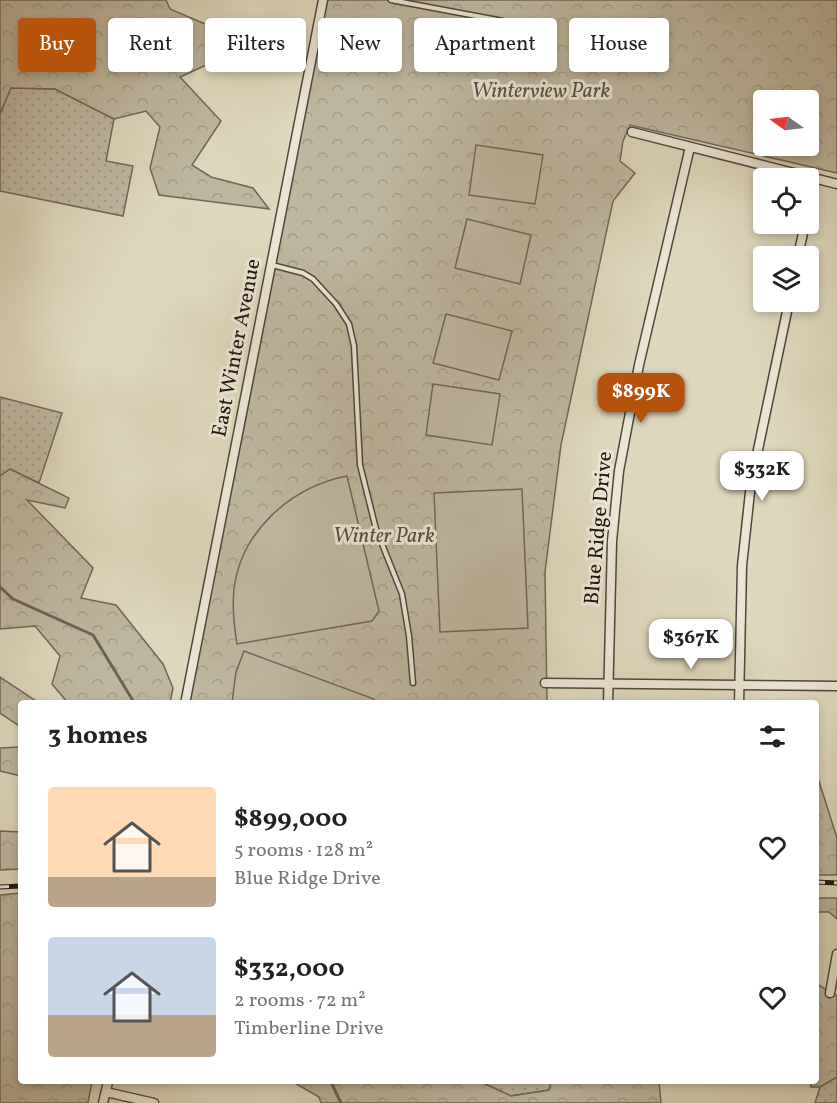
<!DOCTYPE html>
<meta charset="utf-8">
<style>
:root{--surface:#fff;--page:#f6f6f6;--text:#222;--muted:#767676;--accent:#b45309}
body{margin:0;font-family:Vollkorn,serif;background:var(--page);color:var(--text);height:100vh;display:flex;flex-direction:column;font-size:22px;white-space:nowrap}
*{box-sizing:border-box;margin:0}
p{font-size:20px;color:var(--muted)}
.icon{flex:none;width:33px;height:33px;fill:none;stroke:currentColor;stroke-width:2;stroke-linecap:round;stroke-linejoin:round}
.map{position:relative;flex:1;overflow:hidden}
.details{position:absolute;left:18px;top:700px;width:801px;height:384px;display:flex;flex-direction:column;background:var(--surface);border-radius:6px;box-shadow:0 3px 9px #0003}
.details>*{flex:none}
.top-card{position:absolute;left:18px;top:18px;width:801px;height:54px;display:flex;gap:12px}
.needle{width:39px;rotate:284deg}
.controls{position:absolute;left:753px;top:90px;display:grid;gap:12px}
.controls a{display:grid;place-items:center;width:66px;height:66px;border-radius:6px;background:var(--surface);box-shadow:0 3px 9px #0003;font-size:30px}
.price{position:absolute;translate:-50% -51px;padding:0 14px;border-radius:12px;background:#fff;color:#222;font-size:20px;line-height:39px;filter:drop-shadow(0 2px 3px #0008)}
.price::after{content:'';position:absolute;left:50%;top:36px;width:18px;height:14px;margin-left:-9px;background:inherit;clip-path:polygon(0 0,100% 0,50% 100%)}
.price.selected{background:var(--accent);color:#fff}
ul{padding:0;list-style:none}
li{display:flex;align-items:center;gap:18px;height:150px;padding:0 30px}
li span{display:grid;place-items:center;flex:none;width:168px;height:120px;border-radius:6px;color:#555}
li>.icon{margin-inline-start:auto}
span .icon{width:72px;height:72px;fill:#fffc;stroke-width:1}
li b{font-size:26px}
h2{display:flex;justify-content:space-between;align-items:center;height:72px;padding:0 30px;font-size:26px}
.pill{padding:0 21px;border-radius:6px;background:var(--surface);box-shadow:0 3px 9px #0003;font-size:21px;line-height:54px}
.pill.selected{background:var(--accent);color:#fff}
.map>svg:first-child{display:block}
.grass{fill:url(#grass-dots);stroke:#706657;stroke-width:1.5}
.forest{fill:url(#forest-crowns);stroke:#706657;stroke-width:1.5;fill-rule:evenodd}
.garden{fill:#beb69e;stroke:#706657;stroke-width:1.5}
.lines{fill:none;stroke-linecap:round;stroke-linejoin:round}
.stream{stroke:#6c6254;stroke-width:3}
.service-casing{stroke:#50463b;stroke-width:7}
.minor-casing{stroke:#50463b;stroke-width:11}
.service{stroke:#eae5d3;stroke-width:4}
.minor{stroke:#eae5d3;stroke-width:8}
.rail-casing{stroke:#211510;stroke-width:5}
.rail{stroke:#eae5d3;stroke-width:3;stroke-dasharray:9;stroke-linecap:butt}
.labels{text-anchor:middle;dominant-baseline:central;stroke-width:6;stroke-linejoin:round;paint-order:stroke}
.park-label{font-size:21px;font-style:italic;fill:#584d42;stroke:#eae5d3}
.street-label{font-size:21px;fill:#211510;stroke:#eae5d3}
</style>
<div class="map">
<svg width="837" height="1103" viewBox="0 0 837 1103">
<defs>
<pattern id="grass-dots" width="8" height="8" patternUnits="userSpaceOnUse" patternTransform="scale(1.5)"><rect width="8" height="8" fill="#beb69e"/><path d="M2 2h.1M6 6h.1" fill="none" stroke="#a39c87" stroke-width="1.8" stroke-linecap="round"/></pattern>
<pattern id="forest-crowns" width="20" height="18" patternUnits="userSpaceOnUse" patternTransform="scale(1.5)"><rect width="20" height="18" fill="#beb69e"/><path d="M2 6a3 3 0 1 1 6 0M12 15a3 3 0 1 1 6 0" fill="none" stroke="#a39c87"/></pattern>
</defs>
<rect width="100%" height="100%" fill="#ded7bb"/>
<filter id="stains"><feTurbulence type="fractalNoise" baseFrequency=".00333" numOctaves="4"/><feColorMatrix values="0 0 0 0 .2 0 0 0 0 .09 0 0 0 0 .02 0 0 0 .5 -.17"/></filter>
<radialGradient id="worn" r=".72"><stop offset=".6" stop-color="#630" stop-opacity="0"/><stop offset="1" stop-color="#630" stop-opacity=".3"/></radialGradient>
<!-- grass -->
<g class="grass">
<path d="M10,88L55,89L114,119L106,161L133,166L123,216L0,191V114Z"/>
<path d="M0,397L62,413L39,483L10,469L0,476Z"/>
<path d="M837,1077V1103H815L820,1087Z"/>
<path d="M481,1082H551L550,1090L511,1096Z"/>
</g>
<!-- forest -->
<g class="forest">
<path d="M0,0H166L170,9L217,29L228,55L180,77L221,121L192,165L211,177L253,188L269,209L159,195L150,168L160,127L146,111L114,119L55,89L11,88L0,114Z"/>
<path d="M324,0H837V173L630,125L623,141L620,161L635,173L613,201L561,445L545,572L547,703L184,704ZM764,100H808V146H764Z"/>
<path d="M10,469L69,498L65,508L27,500L93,568L81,598L116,605L163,664L173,688L170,703H68L52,684L60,656L35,626L0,629V476Z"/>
<path d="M0,677L39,703L21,704V727L0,713Z"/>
<path d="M21,747V776L0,771V748Z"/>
<path d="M816,778H818L837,838V875H816Z"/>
<path d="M0,831L21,832V869L0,870Z"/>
<path d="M21,893V1082H92L88,1103H0V895Z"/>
<path d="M816,898H837V919L829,912H816Z"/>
<path d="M817,984L837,996V1077L820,1087H811V1082H816Z"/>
<path d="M293,1082H481L511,1096L549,1090L551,1082H659L661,1103H321L319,1097Z"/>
</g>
<!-- garden -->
<g class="garden">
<path d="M476,145L543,155L535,204L469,195Z"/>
<path d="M467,219L531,235L520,284L455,268Z"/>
<path d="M446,314L512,331L499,380L433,363Z"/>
<path d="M433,384L500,394L492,445L426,435Z"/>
<path d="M347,476L379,611L372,621L237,644C234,626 232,608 234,589C241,531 291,487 347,476Z"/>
<path d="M522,489L528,628L440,632L434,493Z"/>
<path d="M244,651L374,699L376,703H232L236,672Z"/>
</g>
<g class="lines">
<!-- stream -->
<g class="stream">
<path d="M0,587L13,599L93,635L135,704"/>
<path d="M331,1082L341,1103"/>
</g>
<defs>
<g id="service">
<path d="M391,0L503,21"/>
<path d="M272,265L303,273L313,279L336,304L349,324L354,346L360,465L376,529L402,594L409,636L413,683"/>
</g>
<g id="minor">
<path d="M632,132L837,184"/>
<path d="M808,206L814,178"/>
<path d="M798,256L805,224"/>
<path d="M545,683L837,686"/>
<path d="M185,704L323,0"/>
<path d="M608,704L612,541L619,471L639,365L690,147"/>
<path d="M739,704L742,566L751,483L789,302"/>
<path d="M830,993L837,954"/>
<path d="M106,1092L154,1103"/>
<path d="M103,1103L108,1082"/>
</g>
</defs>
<!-- service casing -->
<use href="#service" class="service-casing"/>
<!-- minor casing -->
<use href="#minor" class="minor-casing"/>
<!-- service -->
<use href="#service" class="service"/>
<!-- minor -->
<use href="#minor" class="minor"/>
<defs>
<g id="rail">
<path d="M816,882L837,883"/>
<path d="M0,887L21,886"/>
</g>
</defs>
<!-- rail casing -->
<use href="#rail" class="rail-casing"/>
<!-- rail -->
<use href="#rail" class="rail"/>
</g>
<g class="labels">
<!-- park labels -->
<g class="park-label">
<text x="541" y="91">Winterview Park</text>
<text x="384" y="536">Winter Park</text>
</g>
<!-- street labels -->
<g class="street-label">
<text transform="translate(237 348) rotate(-79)">East Winter Avenue</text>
<text transform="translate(599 528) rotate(-85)">Blue Ridge Drive</text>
</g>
</g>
<rect width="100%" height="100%" filter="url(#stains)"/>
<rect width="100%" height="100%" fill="url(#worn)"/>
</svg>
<div class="controls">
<a><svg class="needle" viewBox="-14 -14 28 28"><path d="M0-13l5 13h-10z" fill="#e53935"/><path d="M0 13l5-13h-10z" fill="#767676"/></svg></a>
<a><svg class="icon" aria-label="locate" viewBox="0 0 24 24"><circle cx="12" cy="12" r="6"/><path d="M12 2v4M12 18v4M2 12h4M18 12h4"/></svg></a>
<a><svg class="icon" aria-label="layers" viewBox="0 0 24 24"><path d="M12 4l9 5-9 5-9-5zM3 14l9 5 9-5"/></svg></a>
</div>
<b class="price selected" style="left:641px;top:424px">$899K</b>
<b class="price" style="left:762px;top:502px">$332K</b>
<b class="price" style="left:691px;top:670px">$367K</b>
<div class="top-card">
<a class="pill selected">Buy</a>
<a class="pill">Rent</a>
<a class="pill">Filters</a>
<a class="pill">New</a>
<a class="pill">Apartment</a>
<a class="pill">House</a>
</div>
<section class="details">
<h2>3 homes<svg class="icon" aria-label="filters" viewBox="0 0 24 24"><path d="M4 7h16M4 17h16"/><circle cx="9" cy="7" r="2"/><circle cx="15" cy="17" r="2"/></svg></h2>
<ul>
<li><span style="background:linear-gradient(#ffd9b3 75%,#b9a48a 0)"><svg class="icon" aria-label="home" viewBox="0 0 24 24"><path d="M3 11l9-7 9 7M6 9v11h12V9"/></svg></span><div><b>$899,000</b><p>5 rooms · 128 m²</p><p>Blue Ridge Drive</p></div><svg class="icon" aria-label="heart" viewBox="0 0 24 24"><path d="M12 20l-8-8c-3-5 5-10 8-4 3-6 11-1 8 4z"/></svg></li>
<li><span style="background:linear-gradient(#c9d6e8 65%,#b9a48a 0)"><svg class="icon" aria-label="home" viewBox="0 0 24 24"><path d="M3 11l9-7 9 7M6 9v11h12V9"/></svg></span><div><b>$332,000</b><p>2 rooms · 72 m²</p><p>Timberline Drive</p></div><svg class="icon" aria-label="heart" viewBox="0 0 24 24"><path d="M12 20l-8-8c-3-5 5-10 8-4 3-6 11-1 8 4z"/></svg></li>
</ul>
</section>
</div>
